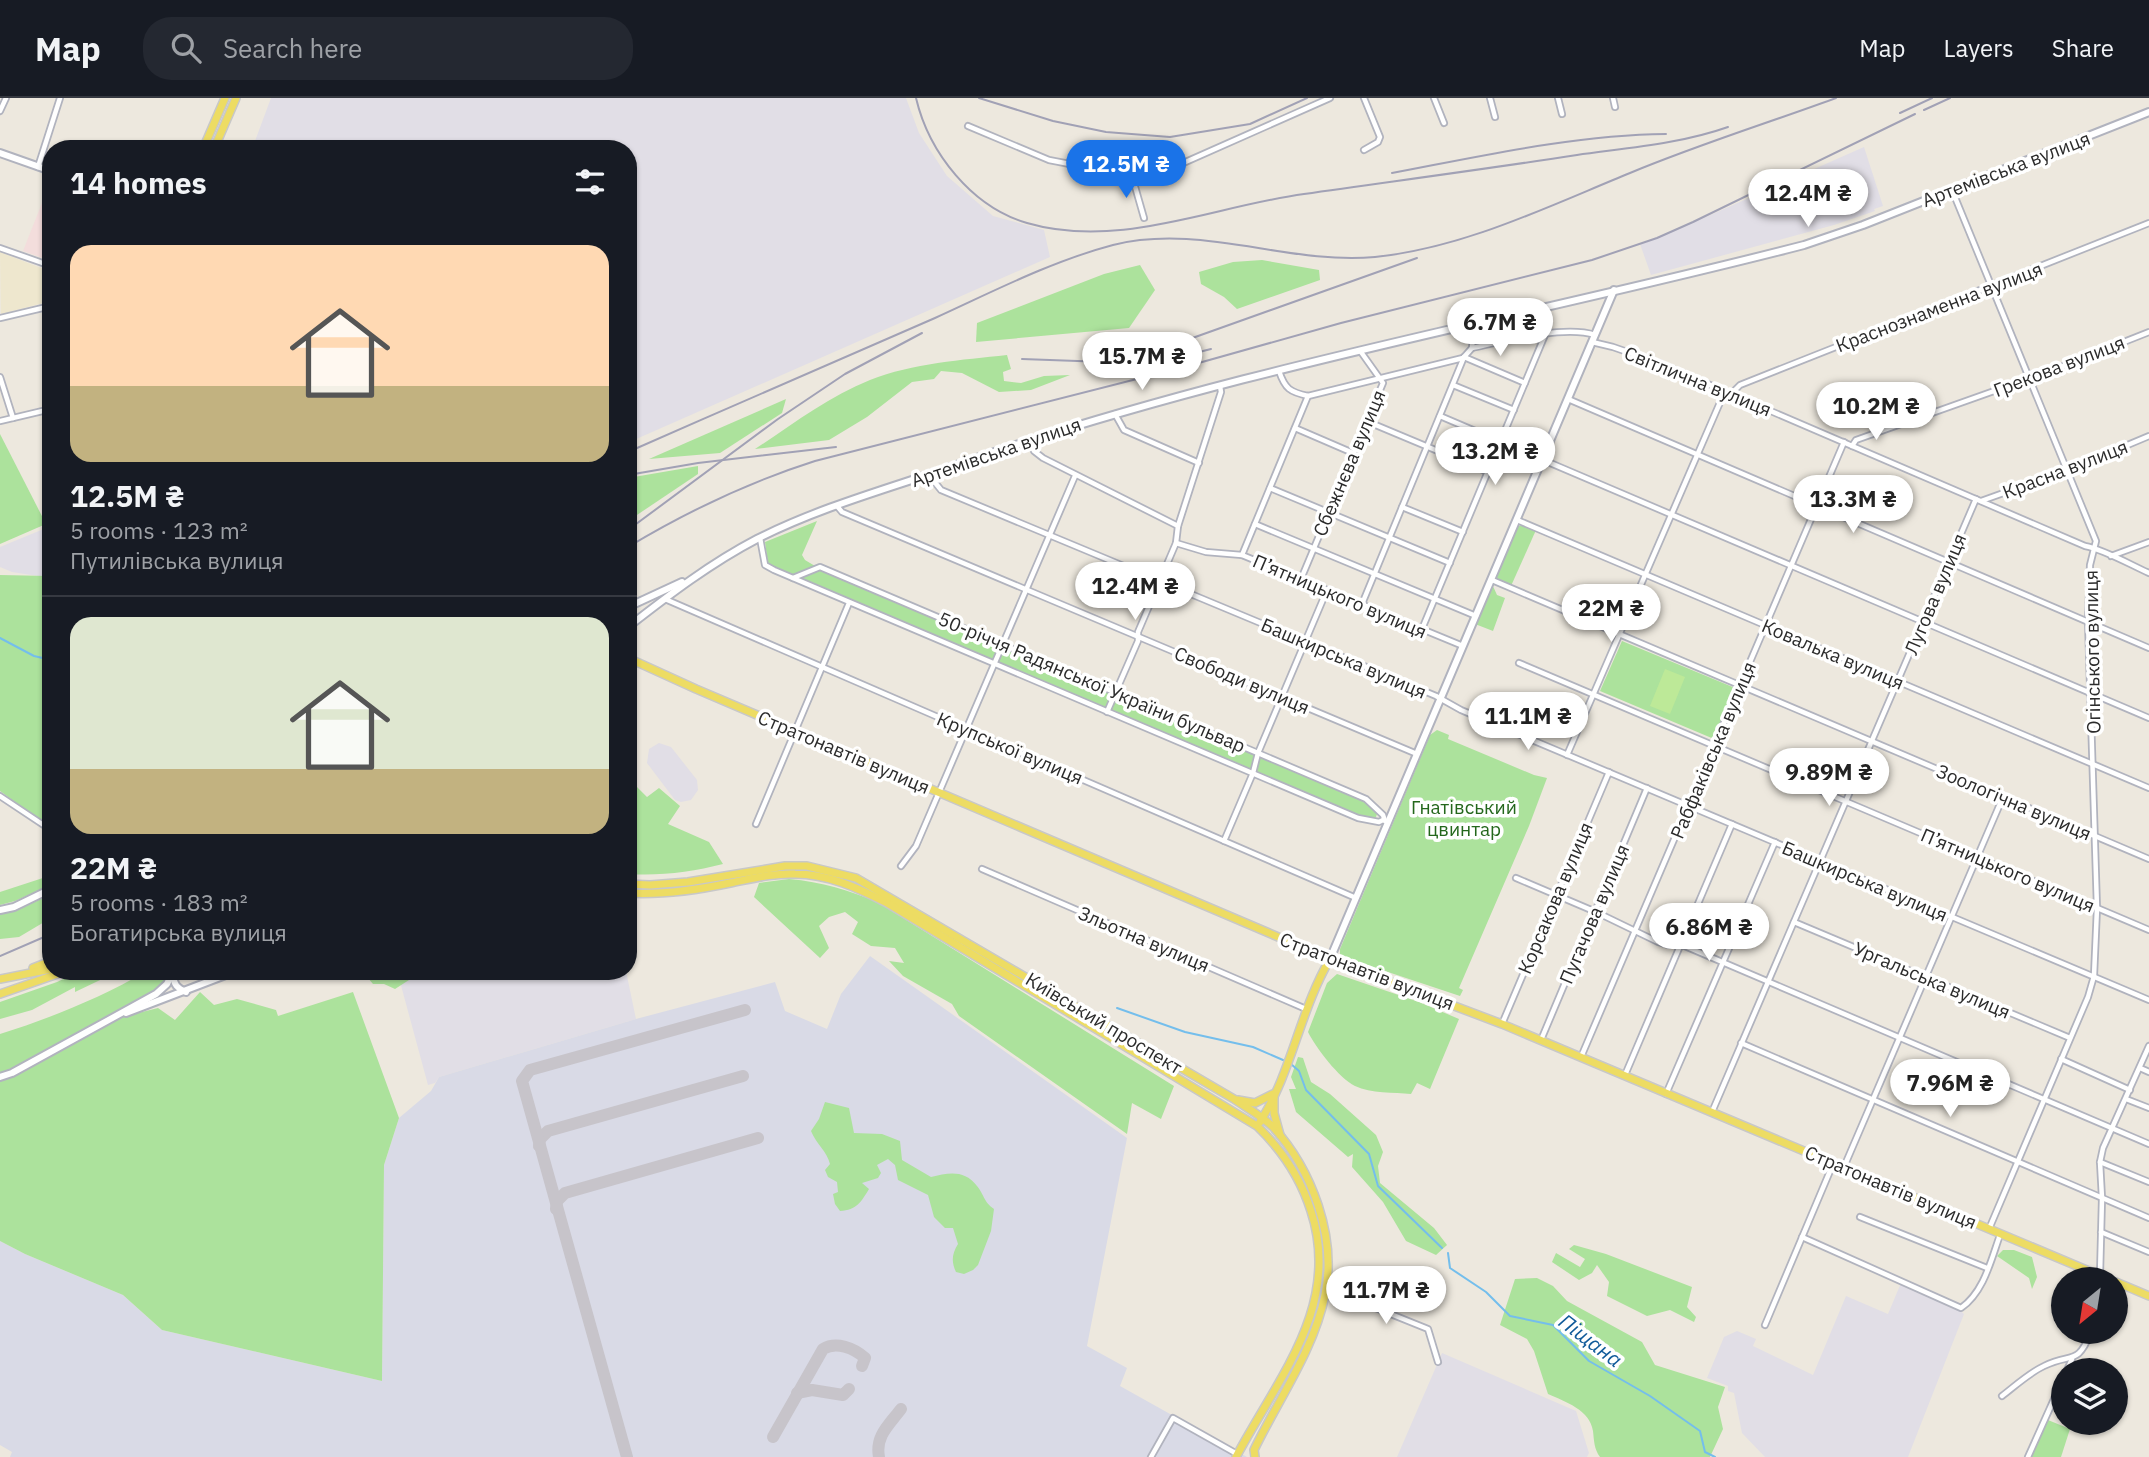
<!DOCTYPE html>
<meta charset="utf-8">
<style>
:root{--surface:#171b24;--page:#242831;--text:#f1f3f6;--muted:#9ea1a6;--line:#363941;--accent:#1a73e8}
body{margin:0;font-family:"IBM Plex Sans",sans-serif;background:var(--page);color:var(--text);height:100vh;display:flex;flex-direction:column;font-size:26px;white-space:nowrap}
*{box-sizing:border-box;margin:0}
p{font-size:23px;color:var(--muted)}
.icon{flex:none;width:38px;height:38px;fill:none;stroke:currentColor;stroke-width:2;stroke-linecap:round;stroke-linejoin:round}
.map{position:relative;flex:1;overflow:hidden}
.panel{position:absolute;left:42px;top:42px;width:595px;height:840px;display:flex;flex-direction:column;background:var(--surface);border-radius:28px;box-shadow:0 2px 5px #0004}
.panel>*{flex:none}
.needle{width:46px;rotate:210deg}
.buttons{position:absolute;left:2051px;top:1169px;display:grid;gap:14px}
.buttons a{display:grid;place-items:center;width:77px;height:77px;border-radius:50%;background:var(--surface);box-shadow:0 2px 5px #0004;font-size:35px}
.price{position:absolute;translate:-50% -60px;padding:0 16px;border-radius:24px;background:#fff;color:#222;font-size:23px;line-height:46px;filter:drop-shadow(0 2px 4px #0008)}
.price::after{content:'';position:absolute;left:50%;top:42px;width:21px;height:16px;margin-left:-10px;background:inherit;clip-path:polygon(0 0,100% 0,50% 100%)}
.price.selected{background:var(--accent);color:#fff}
ul{padding:0;list-style:none}
li{display:grid;align-content:center;gap:14px;height:371px;padding:0 28px}
li+li{border-top:2px solid var(--line)}
li span{display:grid;place-items:center;height:217px;border-radius:21px;color:#555}
li>.icon{margin-inline-start:auto}
span .icon{width:126px;height:126px;fill:#fffc;stroke-width:1}
li b{font-size:30px}
h2{display:flex;justify-content:space-between;align-items:center;height:84px;padding:0 28px;font-size:30px}
header{display:flex;align-items:center;gap:42px;box-sizing:border-box;height:98px;padding:0 35px;background:var(--surface);border-bottom:2px solid var(--line)}
header strong{font-size:33px}
nav{display:flex;gap:38px;margin-inline-start:auto;font-size:24px}
.search{width:490px;height:63px;background:var(--page);display:flex;align-items:center;gap:18px;box-sizing:border-box;padding:0 24px;border-radius:28px;color:var(--muted);font-size:26px}
.map>svg:first-child{display:block}
.industrial{fill:#e1dee6}
.education{fill:#eee7ce}
.medical{fill:#f3dddc}
.airport{fill:#d9dae6}
.green{fill:#ace29c}
.pitch{fill:#bde998}
.lines{fill:none;stroke-linecap:round;stroke-linejoin:round}
.stream{stroke:#74beec;stroke-width:2}
.taxiway{stroke:#c7c4ca;stroke-width:12}
.street-casing{stroke:#b1b3be;stroke-width:8}
.secondary-casing{stroke:#b1b3be;stroke-width:10}
.primary-casing{stroke:#c8c8c8;stroke-width:10}
.street{stroke:#fff;stroke-width:4.5}
.secondary{stroke:#fff;stroke-width:6}
.primary{stroke:#eddc63;stroke-width:7}
.tram{stroke:#a1a1b5;stroke-width:2}
.rail{stroke:#a1a1b5;stroke-width:2}
.labels{text-anchor:middle;dominant-baseline:central;stroke-width:7;stroke-linejoin:round;paint-order:stroke}
.street-label{font-size:19px;fill:#2b2b2b;stroke:#fff}
.park-label{font-size:19px;fill:#24671c;stroke:#fff}
.water-label{font-size:21px;font-style:italic;fill:#115b9a;stroke:#fff}
</style>
<header>
<strong>Map</strong>
<div class="search"><svg class="icon" aria-label="search" viewBox="0 0 24 24"><circle cx="10" cy="10" r="6"/><path d="M15 15l6 6"/></svg>Search here</div>
<nav><a>Map</a><a>Layers</a><a>Share</a></nav>
</header>
<div class="map">
<svg width="2149" height="1359" viewBox="0 0 2149 1359">
<rect width="100%" height="100%" fill="#ede8de"/>
<!-- industrial -->
<g class="industrial">
<path d="M271,0H906L919,35L947,78L993,118L1044,132L1050,159L634,342L628,326V51H252Z"/>
<path d="M1864,49L1883,108L1874,111L1875,113L1834,127L1651,177L1640,146L1708,118Z"/>
<path d="M51,428V480L12,474L0,469V449Z"/>
<path d="M659,645L671,649L697,682L698,692L691,702L681,704L675,702L647,665L649,651Z"/>
<path d="M416,873H626L636,921L439,979L435,985L428,987L399,880Z"/>
<path d="M1901,1185L1958,1211L1964,1216L1908,1359H1765L1742,1335L1734,1295L1728,1293V1288L1707,1280L1724,1239L1737,1233L1756,1241L1753,1248L1813,1277L1846,1198L1888,1216Z"/>
<path d="M1442,1255L1576,1313L1589,1355L1587,1359H1397Z"/>
</g>
<!-- education -->
<path class="education" d="M0,154L51,174V203L1,216Z"/>
<!-- medical -->
<path class="medical" d="M49,87H51V163L23,153Z"/>
<!-- airport -->
<path class="airport" d="M870,858L1127,1040L1087,1248L1127,1270L1120,1288L1247,1359H10L12,1354L0,1347V1143L25,1156L123,1197L162,1232L382,1283L384,1067L399,1020L431,993L439,979L636,921L775,884L785,913L827,931L841,896Z"/>
<!-- green -->
<g class="green">
<path d="M1262,162L1319,172L1320,182L1237,211L1224,199L1201,186L1199,174L1233,164Z"/>
<path d="M1140,167L1155,192L1129,230L976,244L977,225L1104,176Z"/>
<path d="M1007,257L1011,271L1003,274L1004,283L1021,285L1044,278L1070,277L1031,292L999,294L962,275L941,273L934,281L912,284L867,319L829,342L755,351C792,327 829,298 870,282C913,265 962,262 1007,257Z"/>
<path d="M786,301L782,315L720,355L649,361Z"/>
<path d="M0,336L46,426L0,446Z"/>
<path d="M698,368V376L628,423V380Z"/>
<path d="M817,423L802,457L805,462L820,471L1365,704L1377,716L1376,719L1374,721L1358,719L768,466L765,444Z"/>
<path d="M1517,428H1525L1536,432L1511,488L1497,481L1495,477Z"/>
<path d="M0,477L49,478L51,480V730L0,693Z"/>
<path d="M1492,486L1497,497L1505,500L1493,533L1475,526Z"/>
<path d="M1622,543L1735,590L1714,641L1600,593Z"/>
<path d="M1437,632L1449,637L1448,641L1534,677L1547,680L1529,728L1459,890L1463,892L1460,898L1340,858V851L1430,637Z"/>
<path d="M637,689L647,699L659,690L680,708L668,726L709,744L723,766C692,774 661,778 628,776V691Z"/>
<path d="M51,774V787L15,803L0,807V794L49,778Z"/>
<path d="M789,781C822,784 849,792 879,805L1174,988L1161,1021L1132,1005L1127,1036L959,918L952,906L903,878L889,863L904,865L895,850L871,848L852,836L858,824L845,814L829,819L819,828L829,850L820,860L754,799L759,785Z"/>
<path d="M51,796V820L19,839L0,841V816L16,813Z"/>
<path d="M80,873H119L75,894V889L32,912L0,921V904L57,884Z"/>
<path d="M147,873H172L168,883L149,898L12,971L0,975V936C51,920 100,900 147,873Z"/>
<path d="M369,873H423L395,891L384,886H373L368,880Z"/>
<path d="M1337,876L1419,904L1459,921L1430,991L1417,985L1411,996C1394,994 1371,996 1355,988C1339,980 1316,950 1308,934L1327,885Z"/>
<path d="M200,894L214,907L237,901L276,912L278,918L353,894L399,1020L384,1067L382,1283L162,1232L123,1197L25,1156L0,1143V982L13,978L118,920L158,910L175,922Z"/>
<path d="M1298,959L1303,960L1311,984L1330,996L1376,1037L1383,1054L1378,1068L1380,1085L1434,1130L1447,1147L1436,1157L1406,1143L1383,1104L1352,1069L1353,1056L1348,1059L1296,1014L1289,991H1296L1291,979Z"/>
<path d="M825,1004L849,1010L854,1035L882,1036L900,1043L902,1062L931,1079C948,1075 964,1071 977,1088C985,1098 983,1103 994,1111L991,1133L978,1167L973,1172L964,1176L956,1174C951,1163 952,1156 958,1146L953,1130H945L934,1119L928,1097L898,1082L895,1067L888,1061L877,1067L881,1075L878,1080L862,1085L869,1091C861,1104 857,1112 840,1113L835,1106L833,1096L838,1094L837,1084L828,1079L825,1072L830,1066C827,1053 816,1046 811,1033L819,1021Z"/>
<path d="M1574,1147L1606,1156L1692,1189L1687,1209L1696,1219L1694,1224L1670,1212L1647,1218L1607,1198L1609,1184L1597,1167L1592,1175L1579,1182L1552,1164L1556,1155L1580,1169L1585,1161L1569,1151Z"/>
<path d="M2003,1152H2014L2032,1159L2037,1179L2032,1191L2029,1180L1997,1158Z"/>
<path d="M1537,1180L1553,1188L1567,1203L1642,1244L1655,1267L1725,1289L1718,1309L1723,1331L1710,1359H1600C1594,1351 1594,1342 1593,1333C1590,1312 1566,1304 1548,1296L1534,1253L1527,1241L1500,1227L1515,1181Z"/>
<path d="M2048,1322L2070,1331L2061,1359H2031Z"/>
</g>
<!-- pitch -->
<path class="pitch" d="M1665,571L1685,579L1670,616L1650,608Z"/>
<g class="lines">
<!-- stream -->
<g class="stream">
<path d="M0,540L34,558L51,562"/>
<path d="M1117,910L1185,934L1253,949L1283,962"/>
<path d="M1291,966L1299,973L1306,992L1369,1056L1378,1088L1442,1150"/>
<path d="M1448,1155L1450,1170L1486,1194L1510,1218L1553,1227L1589,1263L1650,1298L1700,1333L1705,1354L1715,1359"/>
</g>
<!-- taxiway -->
<g class="taxiway">
<path d="M539,1048L540,1041L548,1033L743,978"/>
<path d="M556,1111L557,1103L565,1095L758,1040"/>
<path d="M797,1295L812,1292L843,1297L849,1291"/>
<path d="M773,1339L823,1251C836,1243 854,1250 865,1260L862,1268"/>
<path d="M627,1359L522,983L530,972L745,912"/>
<path d="M879,1359C875,1338 889,1327 901,1311"/>
</g>
<defs>
<g id="street">
<path d="M1364,0L1380,39L1378,44L1364,52"/>
<path d="M1434,0L1444,25"/>
<path d="M1490,0L1495,19"/>
<path d="M1558,0L1562,16"/>
<path d="M1613,0L1615,9"/>
<path d="M0,13L6,0"/>
<path d="M968,28L1049,62L1132,78L1181,66L1330,0"/>
<path d="M38,69L60,0"/>
<path d="M1132,78L1144,120"/>
<path d="M1952,92L2096,443L2090,467L2088,524L2097,810L2094,878L2088,899L1989,1131"/>
<path d="M0,150L51,168"/>
<path d="M0,220L51,208"/>
<path d="M1592,244L1613,249L1659,265L2085,448C2103,451 2131,467 2149,475"/>
<path d="M1472,250L1474,227"/>
<path d="M1464,259L1525,285"/>
<path d="M1279,273C1285,291 1290,294 1308,298L1463,260"/>
<path d="M0,279L13,320"/>
<path d="M1453,287L1514,312"/>
<path d="M1731,296L1740,287L2149,125"/>
<path d="M1568,301L2149,550"/>
<path d="M1115,316L1124,332L1199,365"/>
<path d="M1440,318L2149,620"/>
<path d="M0,323L51,311"/>
<path d="M1366,323L1488,374"/>
<path d="M1295,330L1353,355"/>
<path d="M1029,343L1034,353L1043,360L1178,428"/>
<path d="M1852,348L1856,342L2011,287L2031,277L2043,276L2149,234"/>
<path d="M929,377L941,392L1436,598L1461,612L2149,902"/>
<path d="M1270,390L1450,465"/>
<path d="M1981,403L2068,372L2149,338"/>
<path d="M837,408L842,414L1417,656"/>
<path d="M1402,409L1463,434"/>
<path d="M1517,422L2149,690"/>
<path d="M1255,426L1476,518"/>
<path d="M760,440L765,467L774,472L1358,720L1379,724L1383,722"/>
<path d="M1176,445L1206,454L1242,457L1463,548"/>
<path d="M1242,457L1308,298"/>
<path d="M2111,458L2149,444"/>
<path d="M793,480L820,469L1366,701L1383,717L1385,723"/>
<path d="M1301,481L1383,285L1361,254"/>
<path d="M1492,482L2149,761"/>
<path d="M665,501L1356,800"/>
<path d="M1362,506L1464,259L1472,250C1504,243 1564,227 1595,237"/>
<path d="M1422,531L1545,237"/>
<path d="M1519,565L2149,832"/>
<path d="M1107,614L1138,543V534L1176,445L1178,428L1221,294L1220,288"/>
<path d="M1567,657L1725,293"/>
<path d="M0,698L51,732"/>
<path d="M756,726L849,505"/>
<path d="M1224,743L1253,675L1258,655L1327,492"/>
<path d="M901,768L916,748L1075,378"/>
<path d="M982,771L1306,911"/>
<path d="M1516,780L1596,814L1658,844L1668,847L1680,846L2149,1046"/>
<path d="M1794,824L2070,940"/>
<path d="M1502,926L1609,674"/>
<path d="M1541,942L1647,690"/>
<path d="M1741,945L2149,1120"/>
<path d="M1581,959L1844,344"/>
<path d="M2061,961L2130,992"/>
<path d="M2140,970L2149,974"/>
<path d="M1625,977L1732,726"/>
<path d="M1666,996L1775,744"/>
<path d="M2126,1001L2149,1010"/>
<path d="M1712,1014L1976,401"/>
<path d="M2100,1064L2149,1084"/>
<path d="M1844,1069L2003,699"/>
<path d="M1860,1119L1987,1170"/>
<path d="M2101,1134L2149,1154"/>
<path d="M1802,1139L1961,1210C1984,1194 1991,1162 2000,1137"/>
<path d="M2100,1177L2102,1100L2100,1064L2103,1050L2149,948"/>
<path d="M1325,1198L1341,1196L1428,1231L1438,1264"/>
<path d="M1765,1227L1833,1066"/>
<path d="M2067,1272L2072,1261"/>
<path d="M2002,1298C2015,1288 2029,1275 2044,1268C2072,1254 2077,1269 2091,1234"/>
<path d="M1151,1359L1173,1320L1237,1356"/>
<path d="M2028,1359L2063,1281"/>
</g>
<g id="secondary">
<path d="M0,55L51,73"/>
<path d="M628,509L682,484"/>
<path d="M628,529C669,497 711,465 757,441C824,407 898,388 968,363C1240,269 1526,219 1804,147L1863,127L2149,14"/>
<path d="M0,812L14,809L51,791"/>
<path d="M1330,861L1614,192"/>
<path d="M173,877C174,887 177,890 186,894"/>
<path d="M126,915L236,873"/>
<path d="M0,979L12,975L156,896L167,886L173,873"/>
</g>
<g id="primary">
<path d="M203,51L225,0"/>
<path d="M214,51L236,0"/>
<path d="M628,560L696,591L1330,861L1502,926L2108,1181"/>
<path d="M628,786L650,787L688,784L785,768H807L856,780L1234,1001C1247,1010 1262,1018 1273,1029C1312,1072 1337,1139 1325,1197C1314,1252 1278,1302 1254,1352L1255,1359"/>
<path d="M628,795C663,797 697,792 730,785C751,781 773,775 795,776C828,776 858,790 887,805L1257,1028C1281,1051 1301,1081 1311,1113C1342,1208 1278,1280 1236,1359"/>
<path d="M33,870L51,863"/>
<path d="M0,881L51,871"/>
<path d="M0,896L66,873"/>
<path d="M1274,1000V1015L1280,1037"/>
<path d="M1238,1002L1255,1005L1273,996"/>
<path d="M1260,1024C1292,974 1300,912 1330,861"/>
<path d="M2116,1184L2149,1198"/>
</g>
</defs>
<!-- street casing -->
<use href="#street" class="street-casing"/>
<!-- secondary casing -->
<use href="#secondary" class="secondary-casing"/>
<!-- primary casing -->
<use href="#primary" class="primary-casing"/>
<!-- street -->
<use href="#street" class="street"/>
<!-- secondary -->
<use href="#secondary" class="secondary"/>
<!-- primary -->
<use href="#primary" class="primary"/>
<!-- tram -->
<path class="tram" d="M979,0L1053,23L1106,34L1170,39L1250,26L1307,0"/>
<!-- rail -->
<g class="rail">
<path d="M916,0C929,55 972,109 1027,125C1119,152 1214,108 1304,96C1395,83 1486,71 1577,57C1626,50 1680,46 1728,29"/>
<path d="M1924,12L1950,0"/>
<path d="M1900,15L1932,0"/>
<path d="M1392,75C1482,58 1574,37 1666,36"/>
<path d="M1022,261L1105,264L1142,258L1417,160"/>
<path d="M1116,275L1211,251"/>
<path d="M628,354C730,309 832,265 935,220C992,194 1052,163 1113,147C1201,125 1287,167 1375,159C1464,150 1549,108 1630,75C1697,47 1768,25 1836,0"/>
<path d="M628,377L698,365L836,349"/>
<path d="M628,432L778,321L845,276L922,235"/>
<path d="M628,449C688,413 749,384 815,363L1188,268L1341,225L1592,162L1657,140L1693,124L1915,16"/>
<path d="M0,858L51,836"/>
</g>
</g>
<g class="labels">
<!-- street labels -->
<g class="street-label">
<text transform="translate(2006 71) rotate(-21)">Артемівська вулиця</text>
<text transform="translate(1939 209) rotate(-21)">Краснознаменна вулиця</text>
<text transform="translate(2059 268) rotate(-21)">Грекова вулиця</text>
<text transform="translate(1698 283) rotate(22)">Світлична вулиця</text>
<text transform="translate(996 354) rotate(-19)">Артемівська вулиця</text>
<text transform="translate(1349 365) rotate(-67)">Сбежнєва вулиця</text>
<text transform="translate(2065 371) rotate(-21)">Красна вулиця</text>
<text transform="translate(1935 496) rotate(-67)">Лугова вулиця</text>
<text transform="translate(1340 498) rotate(23)">П’ятницького вулиця</text>
<text transform="translate(2092 554) rotate(-91)">Огінського вулиця</text>
<text transform="translate(1833 556) rotate(23)">Ковалька вулиця</text>
<text transform="translate(1344 560) rotate(23)">Башкирська вулиця</text>
<text transform="translate(1242 582) rotate(23)">Свободи вулиця</text>
<text transform="translate(1092 584) rotate(23)">50-річчя Радянської України бульвар</text>
<text transform="translate(1010 650) rotate(23)">Крупської вулиця</text>
<text transform="translate(1713 652) rotate(-67)">Рабфаківська вулиця</text>
<text transform="translate(844 654) rotate(23)">Стратонавтів вулиця</text>
<text transform="translate(2014 704) rotate(23)">Зоологічна вулиця</text>
<text transform="translate(2008 772) rotate(23)">П’ятницького вулиця</text>
<text transform="translate(1865 783) rotate(23)">Башкирська вулиця</text>
<text transform="translate(1555 800) rotate(-67)">Корсакова вулиця</text>
<text transform="translate(1594 816) rotate(-67)">Пугачова вулиця</text>
<text transform="translate(1144 841) rotate(23)">Зльотна вулиця</text>
<text transform="translate(1367 873) rotate(21)">Стратонавтів вулиця</text>
<text transform="translate(1932 882) rotate(23)">Ургальська вулиця</text>
<text transform="translate(1104 925) rotate(31)">Київський проспект</text>
<text transform="translate(1891 1089) rotate(23)">Стратонавтів вулиця</text>
</g>
<!-- park labels -->
<g class="park-label">
<text x="1464" y="709">Гнатівський<tspan x="1464" dy="22">цвинтар</tspan></text>
</g>
<!-- water labels -->
<g class="water-label">
<text transform="translate(1591 1242) rotate(37)">Піщана</text>
</g>
</g>
</svg>
<div class="buttons">
<a><svg class="needle" viewBox="-14 -14 28 28"><path d="M0-13l5 13h-10z" fill="#e53935"/><path d="M0 13l5-13h-10z" fill="#9ea1a6"/></svg></a>
<a><svg class="icon" aria-label="layers" viewBox="0 0 24 24"><path d="M12 4l9 5-9 5-9-5zM3 14l9 5 9-5"/></svg></a>
</div>
<b class="price selected" style="left:1126px;top:102px">12.5M ₴</b>
<b class="price" style="left:1808px;top:131px">12.4M ₴</b>
<b class="price" style="left:1500px;top:260px">6.7M ₴</b>
<b class="price" style="left:1142px;top:294px">15.7M ₴</b>
<b class="price" style="left:1876px;top:344px">10.2M ₴</b>
<b class="price" style="left:1495px;top:389px">13.2M ₴</b>
<b class="price" style="left:1853px;top:437px">13.3M ₴</b>
<b class="price" style="left:1135px;top:524px">12.4M ₴</b>
<b class="price" style="left:1611px;top:546px">22M ₴</b>
<b class="price" style="left:1528px;top:654px">11.1M ₴</b>
<b class="price" style="left:1829px;top:710px">9.89M ₴</b>
<b class="price" style="left:1709px;top:865px">6.86M ₴</b>
<b class="price" style="left:1950px;top:1021px">7.96M ₴</b>
<b class="price" style="left:1386px;top:1228px">11.7M ₴</b>
<section class="panel">
<h2>14 homes<svg class="icon" aria-label="filters" viewBox="0 0 24 24"><path d="M4 7h16M4 17h16"/><circle cx="9" cy="7" r="2"/><circle cx="15" cy="17" r="2"/></svg></h2>
<ul>
<li><span style="background:linear-gradient(#ffd9b3 65%,#c2b280 0)"><svg class="icon" aria-label="home" viewBox="0 0 24 24"><path d="M3 11l9-7 9 7M6 9v11h12V9"/></svg></span><div><b>12.5M ₴</b><p>5 rooms · 123 m²</p><p>Путилівська вулиця</p></div></li>
<li><span style="background:linear-gradient(#dfe7d0 70%,#c2b280 0)"><svg class="icon" aria-label="home" viewBox="0 0 24 24"><path d="M3 11l9-7 9 7M6 9v11h12V9"/></svg></span><div><b>22M ₴</b><p>5 rooms · 183 m²</p><p>Богатирська вулиця</p></div></li>
</ul>
</section>
</div>
